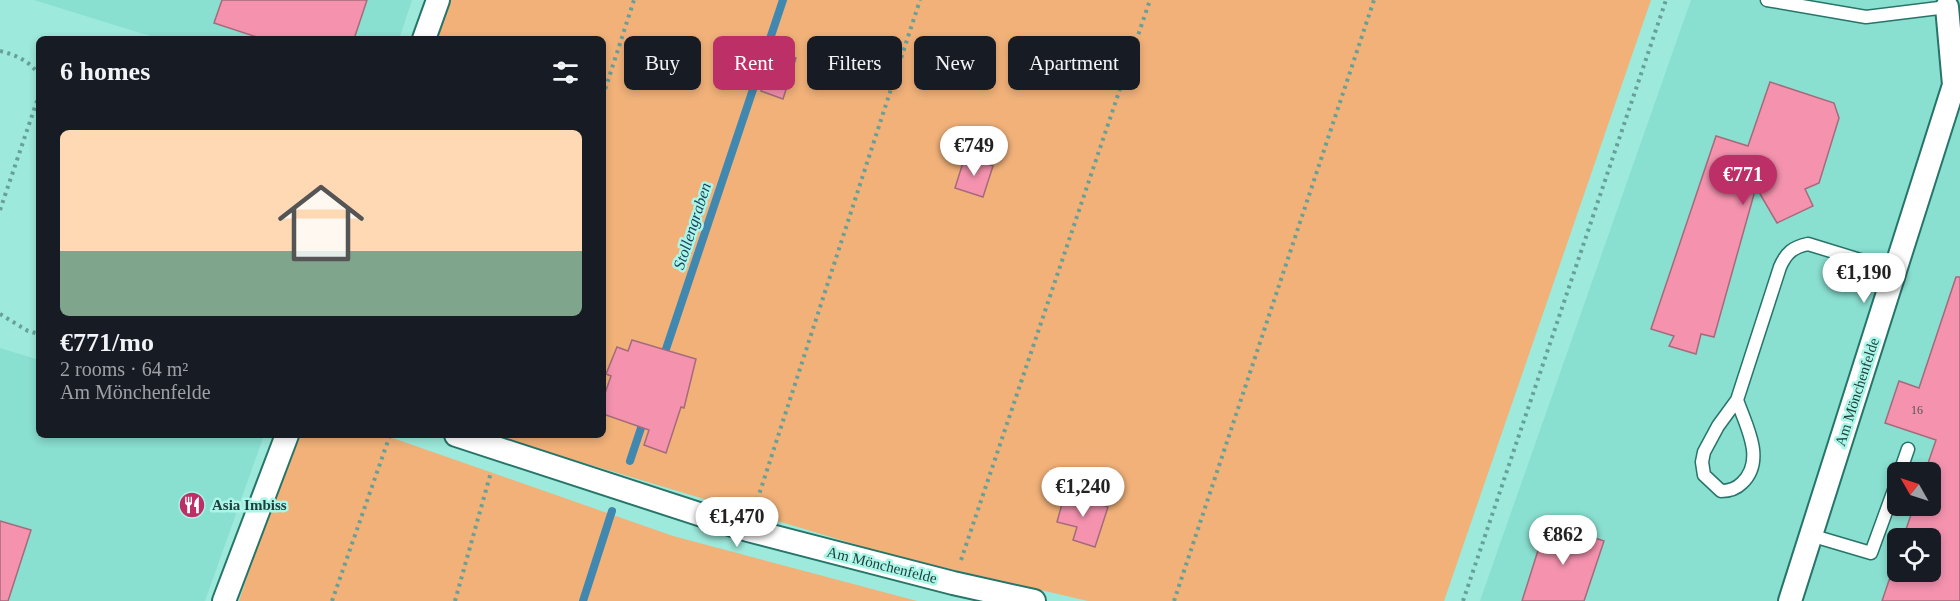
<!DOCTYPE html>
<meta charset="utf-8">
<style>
:root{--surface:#171b24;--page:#242831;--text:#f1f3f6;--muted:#9ea1a6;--line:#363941;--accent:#bc3067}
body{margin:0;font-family:Georgia,serif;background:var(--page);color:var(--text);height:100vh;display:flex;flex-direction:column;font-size:22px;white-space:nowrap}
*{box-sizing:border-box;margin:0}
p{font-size:20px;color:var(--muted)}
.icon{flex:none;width:33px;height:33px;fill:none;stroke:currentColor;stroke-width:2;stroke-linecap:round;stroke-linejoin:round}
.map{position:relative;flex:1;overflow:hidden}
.drawer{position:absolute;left:36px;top:36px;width:570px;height:402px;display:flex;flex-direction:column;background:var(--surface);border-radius:9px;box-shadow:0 3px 9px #0003}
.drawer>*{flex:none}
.banner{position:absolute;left:624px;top:36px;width:570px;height:54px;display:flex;gap:12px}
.needle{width:39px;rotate:309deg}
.buttons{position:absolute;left:1887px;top:462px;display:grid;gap:12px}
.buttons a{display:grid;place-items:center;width:54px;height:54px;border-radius:9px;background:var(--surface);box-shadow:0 3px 9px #0003;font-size:30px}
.price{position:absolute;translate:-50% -51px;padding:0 14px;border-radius:21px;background:#fff;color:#222;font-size:20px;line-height:39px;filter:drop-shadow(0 2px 3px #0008)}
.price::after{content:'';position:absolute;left:50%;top:36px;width:18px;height:14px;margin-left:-9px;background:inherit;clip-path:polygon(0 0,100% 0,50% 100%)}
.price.active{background:var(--accent);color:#fff}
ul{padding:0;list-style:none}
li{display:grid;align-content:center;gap:12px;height:318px;padding:0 24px}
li+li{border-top:2px solid var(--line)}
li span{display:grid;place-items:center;height:186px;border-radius:9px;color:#555}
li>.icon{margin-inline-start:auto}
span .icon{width:108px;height:108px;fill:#fffc;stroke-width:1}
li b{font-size:26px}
h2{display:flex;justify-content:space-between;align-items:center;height:72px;padding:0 24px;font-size:26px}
.tag{padding:0 21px;border-radius:9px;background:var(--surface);box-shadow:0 3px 9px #0003;font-size:21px;line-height:54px}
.tag.active{background:var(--accent);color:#fff}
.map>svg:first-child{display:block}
.built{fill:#89dfd0;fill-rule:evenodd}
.green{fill:#f1b179}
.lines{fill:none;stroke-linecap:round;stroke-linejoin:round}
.stream{stroke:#4188b0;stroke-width:8}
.building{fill:#f593af;stroke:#a56b7b;stroke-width:1.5}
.service-casing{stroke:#277469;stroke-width:15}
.minor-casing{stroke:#277469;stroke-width:26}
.path{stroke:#67a096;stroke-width:4;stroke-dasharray:3 4.5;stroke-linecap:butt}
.service{stroke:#fff;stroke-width:12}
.minor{stroke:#fff;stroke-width:22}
.labels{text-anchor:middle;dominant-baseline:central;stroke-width:5;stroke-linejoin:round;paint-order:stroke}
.number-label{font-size:12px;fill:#545356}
.street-label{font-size:15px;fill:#1f3e39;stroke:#aaf6e8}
.poi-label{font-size:15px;font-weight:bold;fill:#1f3e39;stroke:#aaf6e8;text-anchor:start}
.water-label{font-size:16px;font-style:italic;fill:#1f435d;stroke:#aaf6e8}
</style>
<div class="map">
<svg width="1960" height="601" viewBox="0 0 1960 601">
<rect width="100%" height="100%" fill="#9de9db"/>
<!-- built -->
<g class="built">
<path d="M34,0H412L399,39H160Z"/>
<path d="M1691,0H1960V601H1480ZM1898,472H1930V506H1898ZM1898,538H1930V572H1898Z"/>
<path d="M0,348L39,360V435H264L205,601H0Z"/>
</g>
<!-- green -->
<g class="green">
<path d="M447,0H1651L1444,601H1088L894,556L491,435H603V39H433Z"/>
<path d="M294,435H384L673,536L917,601H239Z"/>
</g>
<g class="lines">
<!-- stream -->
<g class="stream">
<path d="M662,361L783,0"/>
<path d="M630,461L644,419"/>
<path d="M583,601L612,511"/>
</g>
</g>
<!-- building -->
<g class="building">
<path d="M222,0H367L354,39H263L214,23Z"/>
<path d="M775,51L796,58L783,99L761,91Z"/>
<path d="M1770,82L1834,103L1839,118L1819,183L1805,189L1813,206L1777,223L1756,187L1714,337L1701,334L1696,354L1669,346L1674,336L1651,329L1716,136L1748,146Z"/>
<path d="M965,156L993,166L983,197L955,188Z"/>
<path d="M1956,277H1960V601H1882L1898,554V572H1930V538H1903L1914,506H1930V472H1925L1936,440L1885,423L1899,381L1919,388Z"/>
<path d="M632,340L696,359L684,408L681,407L666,453L644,445L649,430L603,414V399L611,376L606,374L617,347L628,351Z"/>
<path d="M1065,493L1108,507L1095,547L1073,540L1077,527L1057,522Z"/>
<path d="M0,521L31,530L8,601H0Z"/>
<path d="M1547,522L1604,541L1584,601H1522Z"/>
</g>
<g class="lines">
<defs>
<g id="service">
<path d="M1767,0L1866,17L1947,7"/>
<path d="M1737,400C1746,426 1766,460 1742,483C1736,489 1730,491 1721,491L1704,475L1702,462L1704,452L1718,426L1737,400L1780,267C1786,253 1793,247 1808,244L1896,271"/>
<path d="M1900,472L1908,449"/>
<path d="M1810,535L1871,553L1898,479"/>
</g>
<g id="minor">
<path d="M424,39L438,0"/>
<path d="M456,435L748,530L953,583L1034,601"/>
<path d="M224,601L287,435"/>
<path d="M1790,601L1954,85L1947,7"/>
</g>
</defs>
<!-- service casing -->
<use href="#service" class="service-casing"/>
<!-- minor casing -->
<use href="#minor" class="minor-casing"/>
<!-- path -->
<g class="path">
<path d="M0,51C16,55 30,61 39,75"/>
<path d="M603,96L634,0"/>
<path d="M0,210L39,95"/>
<path d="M0,314L28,331L39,334"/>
<path d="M755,507L920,0"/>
<path d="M961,560L1150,0"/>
<path d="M332,601L390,435"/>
<path d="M455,601L491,472"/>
<path d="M1174,601L1374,0"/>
<path d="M1463,601L1666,0"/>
</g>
<!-- service -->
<use href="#service" class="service"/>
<!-- minor -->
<use href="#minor" class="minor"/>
</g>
<!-- icons -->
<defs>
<symbol id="restaurant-disc" viewBox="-11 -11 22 22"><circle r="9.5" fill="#bc3067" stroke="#aaf6e8"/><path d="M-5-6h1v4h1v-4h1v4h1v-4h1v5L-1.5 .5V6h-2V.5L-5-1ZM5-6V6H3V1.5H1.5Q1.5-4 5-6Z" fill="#fff"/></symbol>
</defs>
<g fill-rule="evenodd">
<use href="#restaurant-disc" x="177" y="490" width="30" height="30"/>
</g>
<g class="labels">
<!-- number labels -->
<g class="number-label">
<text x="1917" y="410">16</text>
</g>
<!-- street labels -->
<g class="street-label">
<text transform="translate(1857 392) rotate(-72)">Am Mönchenfelde</text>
<text transform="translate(882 565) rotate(14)">Am Mönchenfelde</text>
</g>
<!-- poi labels -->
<g class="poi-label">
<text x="212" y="505">Asia Imbiss</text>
</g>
<!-- water labels -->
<g class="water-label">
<text transform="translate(692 226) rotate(-72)">Stollengraben</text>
</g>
</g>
</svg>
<div class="buttons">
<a><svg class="needle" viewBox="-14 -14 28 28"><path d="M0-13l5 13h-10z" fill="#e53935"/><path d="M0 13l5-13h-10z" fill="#9ea1a6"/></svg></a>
<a><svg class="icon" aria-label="locate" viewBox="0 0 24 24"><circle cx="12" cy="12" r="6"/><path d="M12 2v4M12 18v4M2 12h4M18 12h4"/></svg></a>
</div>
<b class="price" style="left:974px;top:177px">€749</b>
<b class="price active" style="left:1743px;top:206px">€771</b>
<b class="price" style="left:1864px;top:304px">€1,190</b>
<b class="price" style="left:1083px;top:518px">€1,240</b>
<b class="price" style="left:737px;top:548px">€1,470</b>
<b class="price" style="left:1563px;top:566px">€862</b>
<div class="banner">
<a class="tag">Buy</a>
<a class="tag active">Rent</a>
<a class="tag">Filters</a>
<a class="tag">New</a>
<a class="tag">Apartment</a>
</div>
<section class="drawer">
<h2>6 homes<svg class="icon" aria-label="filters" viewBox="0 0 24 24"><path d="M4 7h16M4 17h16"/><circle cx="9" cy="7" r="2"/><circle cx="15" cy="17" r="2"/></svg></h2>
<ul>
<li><span style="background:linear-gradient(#ffd9b3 65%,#7fa58c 0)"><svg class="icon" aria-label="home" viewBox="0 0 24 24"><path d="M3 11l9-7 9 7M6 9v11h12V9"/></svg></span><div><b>€771/mo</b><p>2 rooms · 64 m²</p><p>Am Mönchenfelde</p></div></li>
</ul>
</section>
</div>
